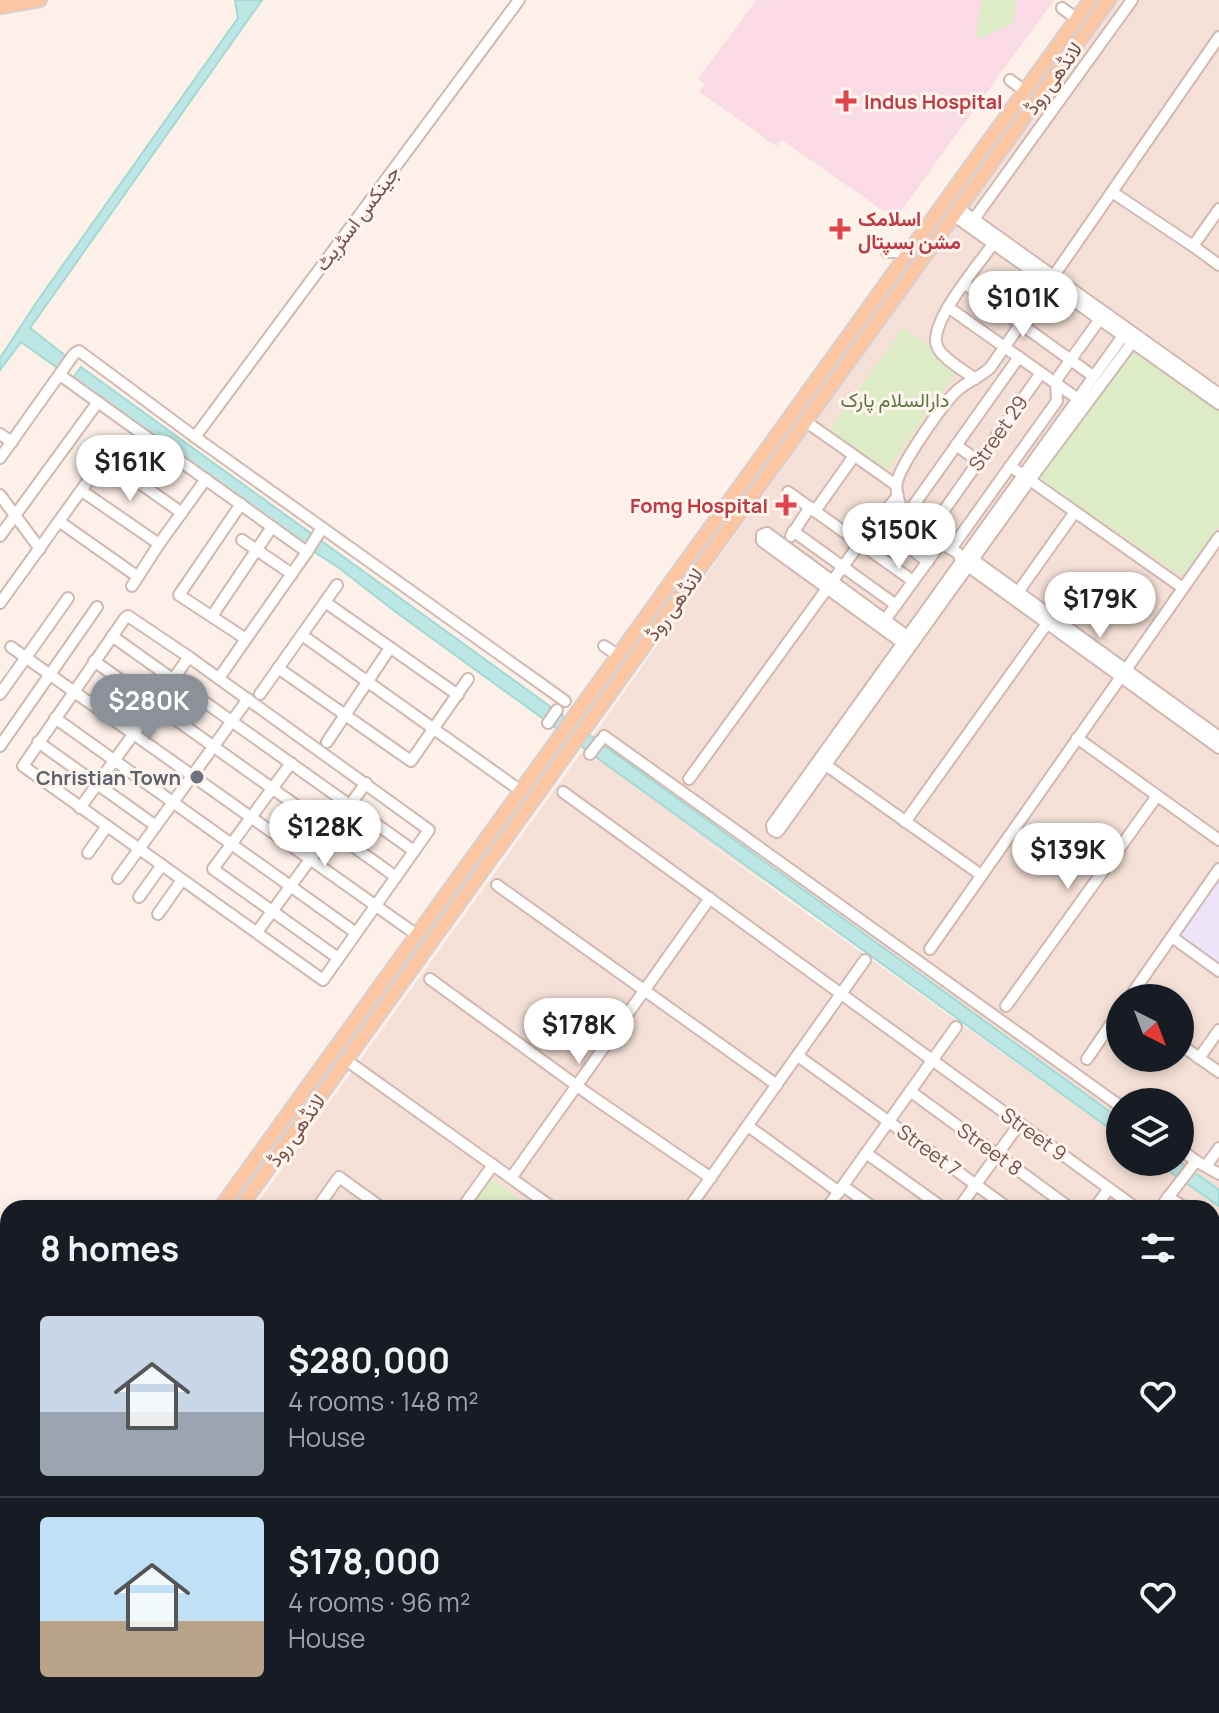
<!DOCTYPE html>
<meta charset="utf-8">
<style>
:root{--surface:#171b24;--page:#20242c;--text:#f1f3f6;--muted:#9ea1a6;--line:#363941;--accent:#8c9099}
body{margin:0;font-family:Manrope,Vazirmatn,sans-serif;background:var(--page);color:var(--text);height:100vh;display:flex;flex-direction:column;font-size:30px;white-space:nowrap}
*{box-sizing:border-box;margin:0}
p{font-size:26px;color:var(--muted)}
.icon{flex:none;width:44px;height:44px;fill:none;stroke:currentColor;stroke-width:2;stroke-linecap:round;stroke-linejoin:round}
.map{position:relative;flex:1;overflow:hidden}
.panel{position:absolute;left:0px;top:1200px;width:1220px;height:514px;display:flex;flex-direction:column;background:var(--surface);border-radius:24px 24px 0 0;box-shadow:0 4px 12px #0003}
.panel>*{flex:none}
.needle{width:52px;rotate:138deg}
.controls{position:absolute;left:1106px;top:984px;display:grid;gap:16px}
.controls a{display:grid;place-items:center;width:88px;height:88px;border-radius:50%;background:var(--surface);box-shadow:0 4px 12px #0003;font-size:40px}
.price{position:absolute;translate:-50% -68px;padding:0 18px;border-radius:28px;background:#fff;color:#222;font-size:26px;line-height:52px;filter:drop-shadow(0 2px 4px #0008)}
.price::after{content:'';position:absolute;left:50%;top:48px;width:24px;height:18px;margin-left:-12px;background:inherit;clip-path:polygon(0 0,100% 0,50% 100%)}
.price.active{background:var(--accent);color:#fff}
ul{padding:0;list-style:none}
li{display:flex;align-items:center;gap:24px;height:200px;padding:0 40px}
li+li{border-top:2px solid var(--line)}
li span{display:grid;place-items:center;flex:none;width:224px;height:160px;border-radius:8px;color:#555}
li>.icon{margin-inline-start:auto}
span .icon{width:96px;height:96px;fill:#fffc;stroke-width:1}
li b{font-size:34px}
h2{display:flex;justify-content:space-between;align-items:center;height:96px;padding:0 40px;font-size:34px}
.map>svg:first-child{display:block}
.residential{fill:#f4e0d6;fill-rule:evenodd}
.education{fill:#ede4f9}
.medical{fill:#fadbe5}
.green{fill:#ddebc6}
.water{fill:#bce7e4;stroke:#a2d9d5;stroke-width:2}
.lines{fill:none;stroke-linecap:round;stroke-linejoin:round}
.minor-casing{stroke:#d1b8b0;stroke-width:14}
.major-casing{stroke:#d9cfcd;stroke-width:16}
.minor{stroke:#fff;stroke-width:10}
.major{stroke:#fbc6a1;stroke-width:12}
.health-dot{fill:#e0444e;stroke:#fff5ee;stroke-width:3}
.worship-dot{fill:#6b7280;stroke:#fff5ee;stroke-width:3}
.labels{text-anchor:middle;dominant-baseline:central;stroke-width:6;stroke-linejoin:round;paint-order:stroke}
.street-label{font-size:20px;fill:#77524b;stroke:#fff5ee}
.health-label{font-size:20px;font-weight:bold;fill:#be3a42;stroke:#fff5ee;text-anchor:start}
.park-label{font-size:20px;fill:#5c7741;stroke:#fff5ee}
.worship-label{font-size:20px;font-weight:bold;fill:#5b616d;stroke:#fff5ee;text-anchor:end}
</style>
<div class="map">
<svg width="1219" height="1713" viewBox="0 0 1219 1713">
<rect width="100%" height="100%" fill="#fdf0e8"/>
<!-- residential -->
<path class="residential" d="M1113,0H1219V1713H800L804,1706H1212V1208H254L581,753ZM660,809L1120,1127V1102H1180V1162L1202,1185L1186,1184L1155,1162H1120V1137ZM1120,998H1180V1058H1120Z"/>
<!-- education -->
<path class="education" d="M1219,881V963L1181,935Z"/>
<!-- medical -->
<path class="medical" d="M756,0H1054L895,219L782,140L777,146L766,140L760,134L699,92L705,84L698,79Z"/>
<!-- green -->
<g class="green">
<path d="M984,0H1017L1013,24L981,38L976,35L981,6Z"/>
<path d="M903,328L959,368L887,470L830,430Z"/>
<path d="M1133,351L1219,411V527L1183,577L1038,478Z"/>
<path d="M490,1178L532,1208H469Z"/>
<path d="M1212,1401L1219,1407V1534L1212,1543Z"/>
</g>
<!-- water -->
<g class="water">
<path d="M235,0H262L30,328L67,357L59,369L21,342L0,370V358L36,303L238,18Z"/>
<path d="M81,367L1120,1119V1136L397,613L339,568L313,551L72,379Z"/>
<path d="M1156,1162H1180L1219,1190V1206Z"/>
</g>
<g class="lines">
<defs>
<g id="minor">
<path d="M1062,8L1077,19"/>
<path d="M1219,37L990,368C981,376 969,381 959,389C944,401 901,464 897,482C895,492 900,509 907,517C919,531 942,544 958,553L961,561L1219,748"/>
<path d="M1010,80L1025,91"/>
<path d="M1112,192L1193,246L1219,209"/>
<path d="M958,208L1219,394"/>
<path d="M953,215L1219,404"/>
<path d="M974,219L1132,0"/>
<path d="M1193,246L1219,265"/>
<path d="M887,252H909"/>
<path d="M965,284L1093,376"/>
<path d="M948,307L1078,399"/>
<path d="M1128,329L772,825L773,830L777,832L779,830L1030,480L1137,336"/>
<path d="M60,375L307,552L246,639"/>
<path d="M975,379C965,371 941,358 937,346C928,323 979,264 993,244"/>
<path d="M805,421L896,485"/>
<path d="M0,434L12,442"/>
<path d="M195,437L519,0"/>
<path d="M956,445L978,461"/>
<path d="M0,458L74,354L79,351L195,437L565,701"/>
<path d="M1010,466L1183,588"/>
<path d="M82,491L159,544"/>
<path d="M788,492L913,581"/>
<path d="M0,495L40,549"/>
<path d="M815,511L854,456"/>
<path d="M906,516L1019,357"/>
<path d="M876,521L928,562"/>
<path d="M60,522L138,577"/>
<path d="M793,531L896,605"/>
<path d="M928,533L1041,373"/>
<path d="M0,536L98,402"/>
<path d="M791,536L810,507"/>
<path d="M242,540L292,574"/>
<path d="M951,549L1057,401L1056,383L1059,376L1100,319"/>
<path d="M307,552L322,528"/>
<path d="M971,558L1219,737"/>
<path d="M132,586L159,544L206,479"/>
<path d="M1018,592L1075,512"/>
<path d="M325,602L458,695"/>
<path d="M0,603L103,460L110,462L182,513"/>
<path d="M128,616L189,657L429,830L323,980L23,766L125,618Z"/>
<path d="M212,616L272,527"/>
<path d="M885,620L941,543"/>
<path d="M302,635L521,791"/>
<path d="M112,636L414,851"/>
<path d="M604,646L619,656"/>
<path d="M11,647L417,935"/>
<path d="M908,647L762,541V535L767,533L911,639"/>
<path d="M94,661L396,877"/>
<path d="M278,668L411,761L468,679"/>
<path d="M219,678L246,639L179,595L241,504"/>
<path d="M0,694L68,598"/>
<path d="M260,694L337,585"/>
<path d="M55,718L356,933"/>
<path d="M548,723L557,710"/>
<path d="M604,736L1120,1106"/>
<path d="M1077,738L1219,840"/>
<path d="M38,742L156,826"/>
<path d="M327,742L390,648"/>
<path d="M0,746L97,607"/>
<path d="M590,754L600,741"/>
<path d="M291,763L213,869L338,958"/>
<path d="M823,763L981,875"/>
<path d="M689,779L876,521L898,496"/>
<path d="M563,792L1136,1208"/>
<path d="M80,808L189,657"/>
<path d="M905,822L1051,618"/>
<path d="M88,853L107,826"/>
<path d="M118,878L248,699"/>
<path d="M497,885L777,1085"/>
<path d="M139,897L162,865"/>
<path d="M158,914L182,880"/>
<path d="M257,932L366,783"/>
<path d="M1172,937L1219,971"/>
<path d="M930,949L1219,537"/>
<path d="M430,979L591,1096L711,1178"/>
<path d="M1129,998L1219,869"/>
<path d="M1006,1006L1157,796"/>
<path d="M1180,1044L1199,1058L1219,1030"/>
<path d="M798,1056L1008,1208"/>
<path d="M1199,1058L1219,1072"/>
<path d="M1087,1059L1120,1011"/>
<path d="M346,1060L553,1208"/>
<path d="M910,1091L1070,1208"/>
<path d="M748,1126L839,1192"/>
<path d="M1180,1149L1196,1161"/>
<path d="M866,1153L943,1208"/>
<path d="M1206,1166L1219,1148"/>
<path d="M511,1178L710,898"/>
<path d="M843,1186L874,1208"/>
<path d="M1168,1197L1185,1208"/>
<path d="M317,1208L339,1177L382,1208"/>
<path d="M462,1208L493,1165"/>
<path d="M689,1208L865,960"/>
<path d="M827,1208L956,1027"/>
<path d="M959,1208L1020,1123"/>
<path d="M1095,1208L1109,1188"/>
<path d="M1160,1208L1196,1161L1219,1174"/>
<path d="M1212,1227L1219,1232"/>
<path d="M1212,1254L1219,1258"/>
<path d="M1212,1309L1219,1314"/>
<path d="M1212,1337L1219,1327"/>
<path d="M1212,1548L1219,1553"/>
<path d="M6,1608L8,1605"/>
<path d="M1212,1612L1219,1617"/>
<path d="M0,1655L8,1644"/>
<path d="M0,1674L8,1680"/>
<path d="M1212,1678L1219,1669"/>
<path d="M44,1706L53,1713"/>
<path d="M230,1706L240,1713"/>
<path d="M281,1706L291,1713"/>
<path d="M329,1706L339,1713"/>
<path d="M377,1706L387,1713"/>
<path d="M422,1706L432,1713"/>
<path d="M475,1706L484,1713"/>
<path d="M805,1706L815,1713"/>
<path d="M1061,1706L1071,1713"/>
<path d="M0,1712L1,1713"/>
<path d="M66,1713L71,1706"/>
<path d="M145,1713L150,1706"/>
<path d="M729,1713L734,1706"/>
<path d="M763,1713L768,1706"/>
<path d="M834,1713L839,1706"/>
<path d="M937,1713L942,1706"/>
<path d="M1187,1713L1192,1706"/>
</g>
<g id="major">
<path d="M0,7L40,0"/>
<path d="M220,1208L1090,0"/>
<path d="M240,1208L1109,0"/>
<path d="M0,1257L8,1262"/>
<path d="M0,1289L8,1294"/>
<path d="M0,1519L8,1507"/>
<path d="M0,1542L8,1531"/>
<path d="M586,1706L596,1713"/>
<path d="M633,1706L643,1713"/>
</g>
</defs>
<!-- minor casing -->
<use href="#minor" class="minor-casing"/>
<!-- major casing -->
<use href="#major" class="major-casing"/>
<!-- minor -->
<use href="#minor" class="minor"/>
<!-- major -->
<use href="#major" class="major"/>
</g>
<!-- markers -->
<g class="health-dot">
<path d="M842 89h8v8h8v8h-8v8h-8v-8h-8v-8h8z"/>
<path d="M836 217h8v8h8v8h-8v8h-8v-8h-8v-8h8z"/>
<path d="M782 493h8v8h8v8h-8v8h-8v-8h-8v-8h8z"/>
</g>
<circle class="worship-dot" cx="197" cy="777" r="8"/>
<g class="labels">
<!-- street labels -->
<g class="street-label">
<text transform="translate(1053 78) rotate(-54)">لانڈھی روڈ</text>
<text transform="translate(357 218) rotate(-53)">جینکس اسٹریٹ</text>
<text transform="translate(998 433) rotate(-55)">Street 29</text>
<text transform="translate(674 604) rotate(-54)">لانڈھی روڈ</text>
<text transform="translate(296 1130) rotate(-54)">لانڈھی روڈ</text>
<text transform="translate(1034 1134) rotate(36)">Street 9</text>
<text transform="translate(990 1149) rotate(36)">Street 8</text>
<text transform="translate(929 1150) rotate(36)">Street 7</text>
</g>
<!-- health labels -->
<g class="health-label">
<text x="864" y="101">Indus Hospital</text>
<text x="858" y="218">اسلامک<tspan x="858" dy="23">مشن ہسپتال</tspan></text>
<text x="768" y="505" text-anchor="end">Fomg Hospital</text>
</g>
<!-- park labels -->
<g class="park-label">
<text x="895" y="399">دارالسلام پارک</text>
</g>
<!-- worship labels -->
<g class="worship-label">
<text x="181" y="777">Christian Town</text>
</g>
</g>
</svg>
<div class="controls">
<a><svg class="needle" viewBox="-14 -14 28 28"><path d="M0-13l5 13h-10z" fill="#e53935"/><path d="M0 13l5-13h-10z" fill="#9ea1a6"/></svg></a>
<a><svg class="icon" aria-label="layers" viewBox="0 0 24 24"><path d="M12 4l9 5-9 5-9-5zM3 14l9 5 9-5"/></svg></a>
</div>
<b class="price" style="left:1023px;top:339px">$101K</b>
<b class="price" style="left:130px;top:503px">$161K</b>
<b class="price" style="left:899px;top:571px">$150K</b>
<b class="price" style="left:1100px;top:640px">$179K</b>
<b class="price active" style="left:149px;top:742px">$280K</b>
<b class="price" style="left:325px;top:868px">$128K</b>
<b class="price" style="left:1068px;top:891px">$139K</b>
<b class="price" style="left:579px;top:1066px">$178K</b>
<section class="panel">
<h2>8 homes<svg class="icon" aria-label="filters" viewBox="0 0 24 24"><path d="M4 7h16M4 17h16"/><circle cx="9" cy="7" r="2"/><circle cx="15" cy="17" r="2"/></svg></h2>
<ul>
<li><span style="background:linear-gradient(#c9d6e8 60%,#9aa5b1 0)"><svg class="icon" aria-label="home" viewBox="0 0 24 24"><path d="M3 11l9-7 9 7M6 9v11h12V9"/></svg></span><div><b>$280,000</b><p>4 rooms · 148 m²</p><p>House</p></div><svg class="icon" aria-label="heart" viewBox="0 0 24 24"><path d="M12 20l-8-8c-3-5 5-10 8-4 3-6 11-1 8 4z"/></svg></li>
<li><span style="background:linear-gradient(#bfe0f5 65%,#b9a48a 0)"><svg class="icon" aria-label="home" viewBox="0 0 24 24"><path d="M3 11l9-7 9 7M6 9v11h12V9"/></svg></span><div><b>$178,000</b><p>4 rooms · 96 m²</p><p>House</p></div><svg class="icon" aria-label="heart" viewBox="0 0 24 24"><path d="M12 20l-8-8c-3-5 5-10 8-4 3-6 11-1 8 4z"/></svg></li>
</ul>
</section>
</div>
